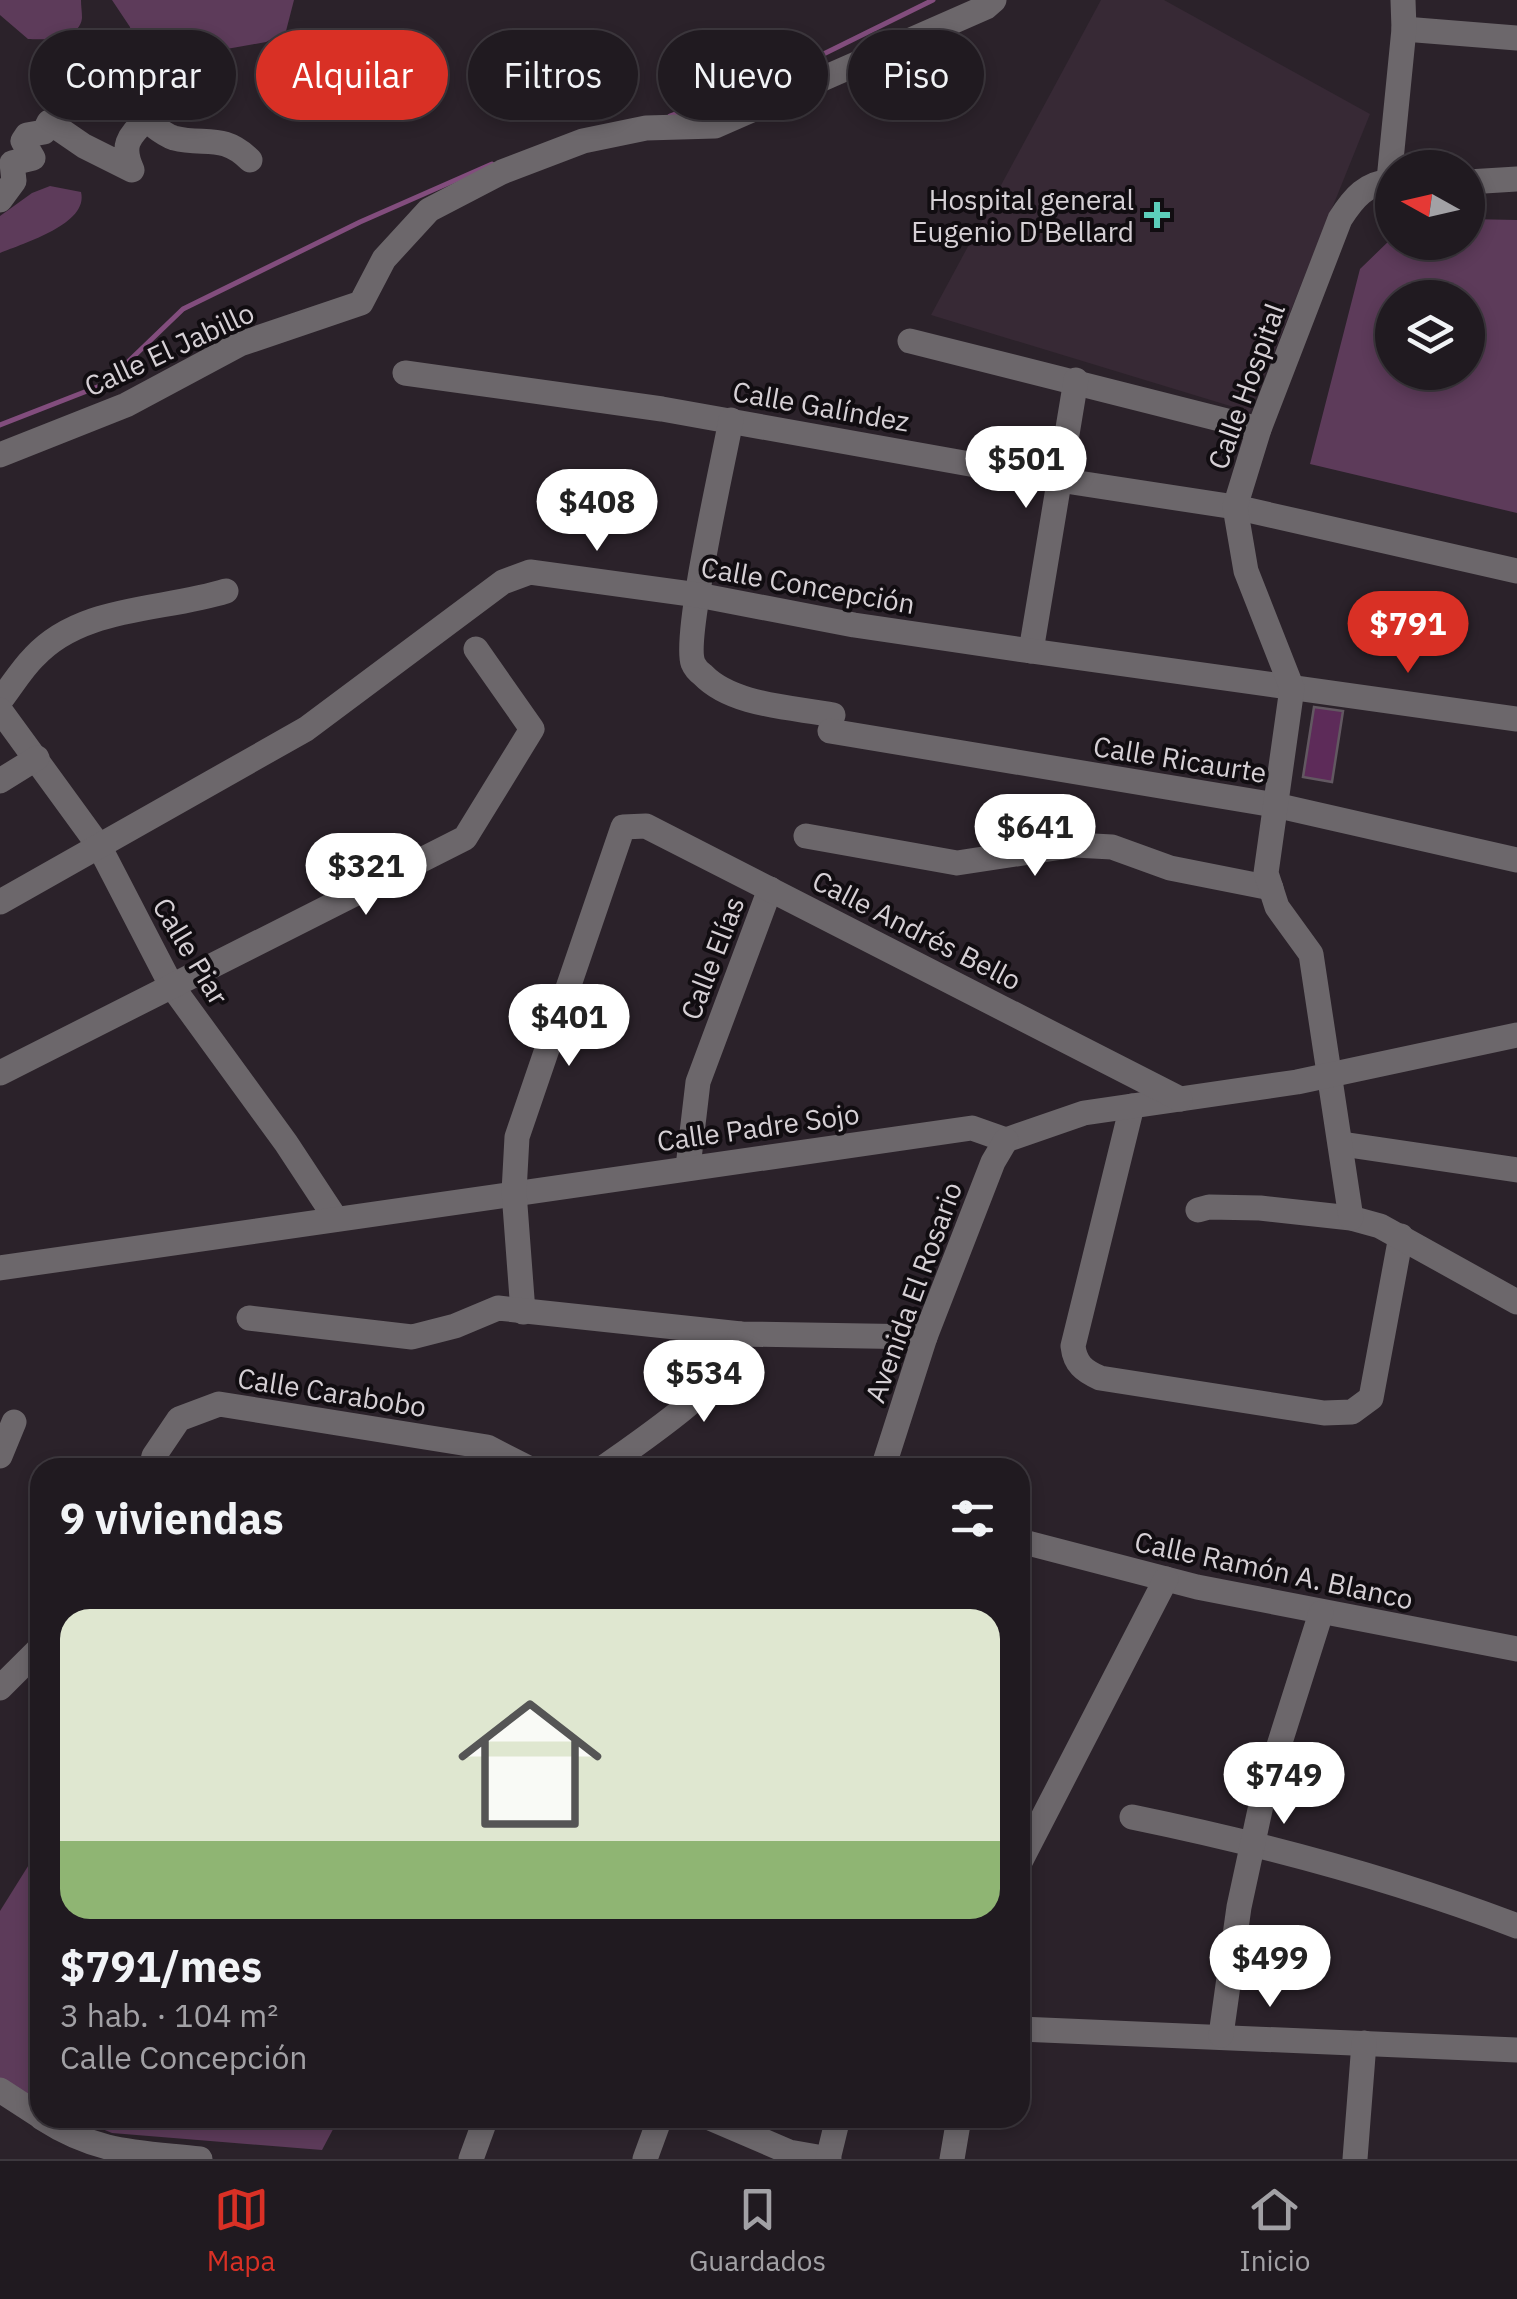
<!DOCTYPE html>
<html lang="es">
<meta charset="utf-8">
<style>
:root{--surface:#201a20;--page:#282329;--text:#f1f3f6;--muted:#a2a1a5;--line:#3d383e;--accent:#d93025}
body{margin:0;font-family:"IBM Plex Sans",sans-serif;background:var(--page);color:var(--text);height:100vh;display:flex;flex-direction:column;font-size:38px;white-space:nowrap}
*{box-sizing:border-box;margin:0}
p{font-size:32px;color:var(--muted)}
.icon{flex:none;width:55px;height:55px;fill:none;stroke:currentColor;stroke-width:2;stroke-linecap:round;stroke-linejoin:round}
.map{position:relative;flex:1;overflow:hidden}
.panel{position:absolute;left:30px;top:1458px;width:1000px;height:670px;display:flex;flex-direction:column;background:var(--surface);border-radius:30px;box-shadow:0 5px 15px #0003,0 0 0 2px var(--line)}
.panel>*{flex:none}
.guide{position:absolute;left:30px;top:30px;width:1000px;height:90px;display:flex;gap:20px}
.needle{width:65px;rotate:278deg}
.buttons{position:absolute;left:1375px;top:150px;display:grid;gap:20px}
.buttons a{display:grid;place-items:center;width:110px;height:110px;border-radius:50%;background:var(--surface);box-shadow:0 5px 15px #0003,0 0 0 2px var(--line);font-size:50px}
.price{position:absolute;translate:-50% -85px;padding:0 22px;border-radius:35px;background:#fff;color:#222;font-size:32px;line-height:65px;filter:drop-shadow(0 2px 5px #0008)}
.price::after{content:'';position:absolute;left:50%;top:60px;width:30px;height:22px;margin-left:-15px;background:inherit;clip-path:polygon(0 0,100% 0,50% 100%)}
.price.current{background:var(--accent);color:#fff}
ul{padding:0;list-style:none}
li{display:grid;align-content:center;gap:20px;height:530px;padding:0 30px}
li+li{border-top:2px solid var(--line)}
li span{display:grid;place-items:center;height:310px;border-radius:30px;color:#555}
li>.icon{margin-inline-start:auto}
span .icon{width:180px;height:180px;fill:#fffc;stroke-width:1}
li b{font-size:42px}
h2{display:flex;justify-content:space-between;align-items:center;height:120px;padding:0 30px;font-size:42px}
.pill{padding:0 35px;border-radius:45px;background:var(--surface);box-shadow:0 5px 15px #0003,0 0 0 2px var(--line);font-size:35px;line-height:90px}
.pill.current{background:var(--accent);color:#fff}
.tabs{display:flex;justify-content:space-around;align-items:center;height:140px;border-top:2px solid var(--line);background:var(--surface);font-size:28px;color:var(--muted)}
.tabs a{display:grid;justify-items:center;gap:5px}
.tabs .current{color:var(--accent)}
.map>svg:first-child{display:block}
.built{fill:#372935}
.green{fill:#5d3b5a;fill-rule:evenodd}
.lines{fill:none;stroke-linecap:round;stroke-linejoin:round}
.stream{stroke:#824d7d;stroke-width:5}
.building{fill:#5d2b59;stroke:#625861;stroke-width:2.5}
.minor{stroke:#6c676b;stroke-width:25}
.poi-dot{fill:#5ccebb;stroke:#110d11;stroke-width:4}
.labels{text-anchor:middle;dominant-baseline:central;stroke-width:8;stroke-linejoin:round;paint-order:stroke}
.poi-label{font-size:28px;fill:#d6d0d5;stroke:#110d11;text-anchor:end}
.street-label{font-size:28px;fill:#d6d0d5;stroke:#110d11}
</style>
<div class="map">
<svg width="1517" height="2159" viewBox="0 0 1517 2159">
<rect width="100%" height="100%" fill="#2b222a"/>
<!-- built -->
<path class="built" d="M1101,0H1164L1370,114L1250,412L931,315Z"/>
<!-- green -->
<g class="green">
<path d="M0,0H81C81,6 82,12 82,18C80,40 44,40 28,39L0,15Z"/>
<path d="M112,0H294L286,31L266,42L221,50L192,64L147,68H140L135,63L130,27Z"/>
<path d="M50,186L81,192C89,224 24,243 0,253V216L32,193Z"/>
<path d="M1468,219L1517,220V513L1310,464L1360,269L1392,238V242H1468ZM1392,298H1468V372H1392Z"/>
<path d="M40,1847V2101L0,2081V1911Z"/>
<path d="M76,2118H339L322,2150L112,2133Z"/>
</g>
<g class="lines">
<!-- stream -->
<g class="stream">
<path d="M670,116L789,71L933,0"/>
<path d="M0,425L105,384L183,309L360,222L492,164"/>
</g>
</g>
<!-- building -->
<path class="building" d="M1314,707L1343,711L1332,782L1303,777Z"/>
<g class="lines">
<!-- minor -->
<g class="minor">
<path d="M1404,29L1517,38"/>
<path d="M1389,180L1404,29L1403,0"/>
<path d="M1468,182L1517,179"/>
<path d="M0,200L14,181L12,163L33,158L23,141L27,135L44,132L49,122L84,146L132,170C121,146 128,137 146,120C154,126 164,135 174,138C205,146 223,133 250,160"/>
<path d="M910,341L1259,429"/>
<path d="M405,373L662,409L1059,480L1235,507L1517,571"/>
<path d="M731,420C724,459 683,637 693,663C695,668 699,672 703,675C733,706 793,707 833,715"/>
<path d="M0,455L126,405L240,344L361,303L384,259L429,210L502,172L583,141L646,128L715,126L986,7L994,0"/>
<path d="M1031,651L1076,380"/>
<path d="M0,701C11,687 21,670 34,657C82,605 163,611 226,591"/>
<path d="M0,710L99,846L171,985L286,1143L336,1219"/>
<path d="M830,731L1275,805L1517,860"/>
<path d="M0,781L37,758"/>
<path d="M806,836L957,863L1075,845L1112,847L1170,868L1271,888"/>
<path d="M0,902L306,729L503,582L530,572L698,595L854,625L1031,651L1517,719"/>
<path d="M0,1073L465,838L532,729L476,649"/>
<path d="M1132,1106L1073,1346C1075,1364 1084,1371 1100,1378L1324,1413L1352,1412L1371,1398L1401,1236"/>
<path d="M1342,1144L1517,1170"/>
<path d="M688,1167L698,1082L770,889"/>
<path d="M1198,1210L1209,1207L1260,1208L1351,1218L1380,1226L1517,1302"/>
<path d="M1351,1218L1311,954L1277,907L1266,873L1292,688L1246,571L1235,507L1259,429L1340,219C1354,197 1366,183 1392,181"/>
<path d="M0,1268L972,1128L1006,1140L1084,1113L1297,1082L1517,1035"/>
<path d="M523,1312L514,1192L517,1137L623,827L646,826L1180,1099"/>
<path d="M249,1318L412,1337L455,1326L498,1308L741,1334L925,1337"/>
<path d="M0,1456L14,1422"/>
<path d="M151,1468L154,1456L179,1419L219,1404L487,1447L528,1468"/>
<path d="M603,1468C638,1443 714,1392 734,1356C737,1350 739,1341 741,1334"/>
<path d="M883,1468L925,1337L993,1162L1006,1140"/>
<path d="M1020,1541L1197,1587L1517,1649"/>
<path d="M0,1688L40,1648"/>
<path d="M1132,1817C1263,1844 1392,1878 1517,1926"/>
<path d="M1020,1862L1166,1579"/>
<path d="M1020,2029L1517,2050"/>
<path d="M1221,2035L1239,1907L1263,1796L1321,1613"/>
<path d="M0,2090L40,2116"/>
<path d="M42,2118C98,2154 137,2152 200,2159"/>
<path d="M710,2118L789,2152L829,2159"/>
<path d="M471,2159L486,2118"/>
<path d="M645,2159L660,2118"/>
<path d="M828,2159L838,2118"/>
<path d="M952,2159L959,2118"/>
<path d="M1355,2159L1364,2043"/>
</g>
</g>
<!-- markers -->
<path class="poi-dot" d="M1152 200h10v10h10v10h-10v10h-10v-10h-10v-10h10z"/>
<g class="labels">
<!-- poi labels -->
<g class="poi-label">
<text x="1134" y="199">Hospital general<tspan x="1134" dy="32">Eugenio D'Bellard</tspan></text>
</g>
<!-- street labels -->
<g class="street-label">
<text transform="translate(169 349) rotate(-25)">Calle El Jabillo</text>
<text transform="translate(1246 386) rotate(-70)">Calle Hospital</text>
<text transform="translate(821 406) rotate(10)">Calle Galíndez</text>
<text transform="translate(808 585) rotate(10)">Calle Concepción</text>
<text transform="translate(1180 759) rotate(9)">Calle Ricaurte</text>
<text transform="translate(917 930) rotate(27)">Calle Andrés Bello</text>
<text transform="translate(191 951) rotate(59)">Calle Piar</text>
<text transform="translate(712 958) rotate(-69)">Calle Elías</text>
<text transform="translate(758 1127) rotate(-8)">Calle Padre Sojo</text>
<text transform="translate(913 1292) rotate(-70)">Avenida El Rosario</text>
<text transform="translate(332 1392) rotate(9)">Calle Carabobo</text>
<text transform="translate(1274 1570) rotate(12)">Calle Ramón A. Blanco</text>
</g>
</g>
</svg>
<div class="buttons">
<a><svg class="needle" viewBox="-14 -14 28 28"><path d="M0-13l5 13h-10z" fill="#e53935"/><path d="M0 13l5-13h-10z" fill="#a2a1a5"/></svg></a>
<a><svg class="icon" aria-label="layers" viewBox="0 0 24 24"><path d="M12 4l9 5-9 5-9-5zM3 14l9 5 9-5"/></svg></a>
</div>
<b class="price" style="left:1026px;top:511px">$501</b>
<b class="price" style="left:597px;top:554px">$408</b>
<b class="price current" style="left:1408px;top:676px">$791</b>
<b class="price" style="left:1035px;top:879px">$641</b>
<b class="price" style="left:366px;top:918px">$321</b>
<b class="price" style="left:569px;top:1069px">$401</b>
<b class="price" style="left:704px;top:1425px">$534</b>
<b class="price" style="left:1284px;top:1827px">$749</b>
<b class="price" style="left:1270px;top:2010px">$499</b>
<div class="guide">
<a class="pill">Comprar</a>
<a class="pill current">Alquilar</a>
<a class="pill">Filtros</a>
<a class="pill">Nuevo</a>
<a class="pill">Piso</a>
</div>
<section class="panel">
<h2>9 viviendas<svg class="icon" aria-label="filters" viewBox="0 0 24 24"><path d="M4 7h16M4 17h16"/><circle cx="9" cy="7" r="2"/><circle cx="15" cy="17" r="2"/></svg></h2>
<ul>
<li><span style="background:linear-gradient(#dfe7d0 75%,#8fb573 0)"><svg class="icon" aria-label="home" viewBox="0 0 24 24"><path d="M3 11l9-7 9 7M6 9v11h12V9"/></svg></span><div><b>$791/mes</b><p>3 hab. · 104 m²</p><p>Calle Concepción</p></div></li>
</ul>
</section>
</div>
<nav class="tabs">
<a class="current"><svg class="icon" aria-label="map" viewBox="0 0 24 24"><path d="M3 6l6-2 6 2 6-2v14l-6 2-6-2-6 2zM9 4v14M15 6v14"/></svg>Mapa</a>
<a><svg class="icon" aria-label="saved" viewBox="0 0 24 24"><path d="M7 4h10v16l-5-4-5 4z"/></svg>Guardados</a>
<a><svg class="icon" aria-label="home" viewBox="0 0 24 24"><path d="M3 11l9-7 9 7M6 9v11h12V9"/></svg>Inicio</a>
</nav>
